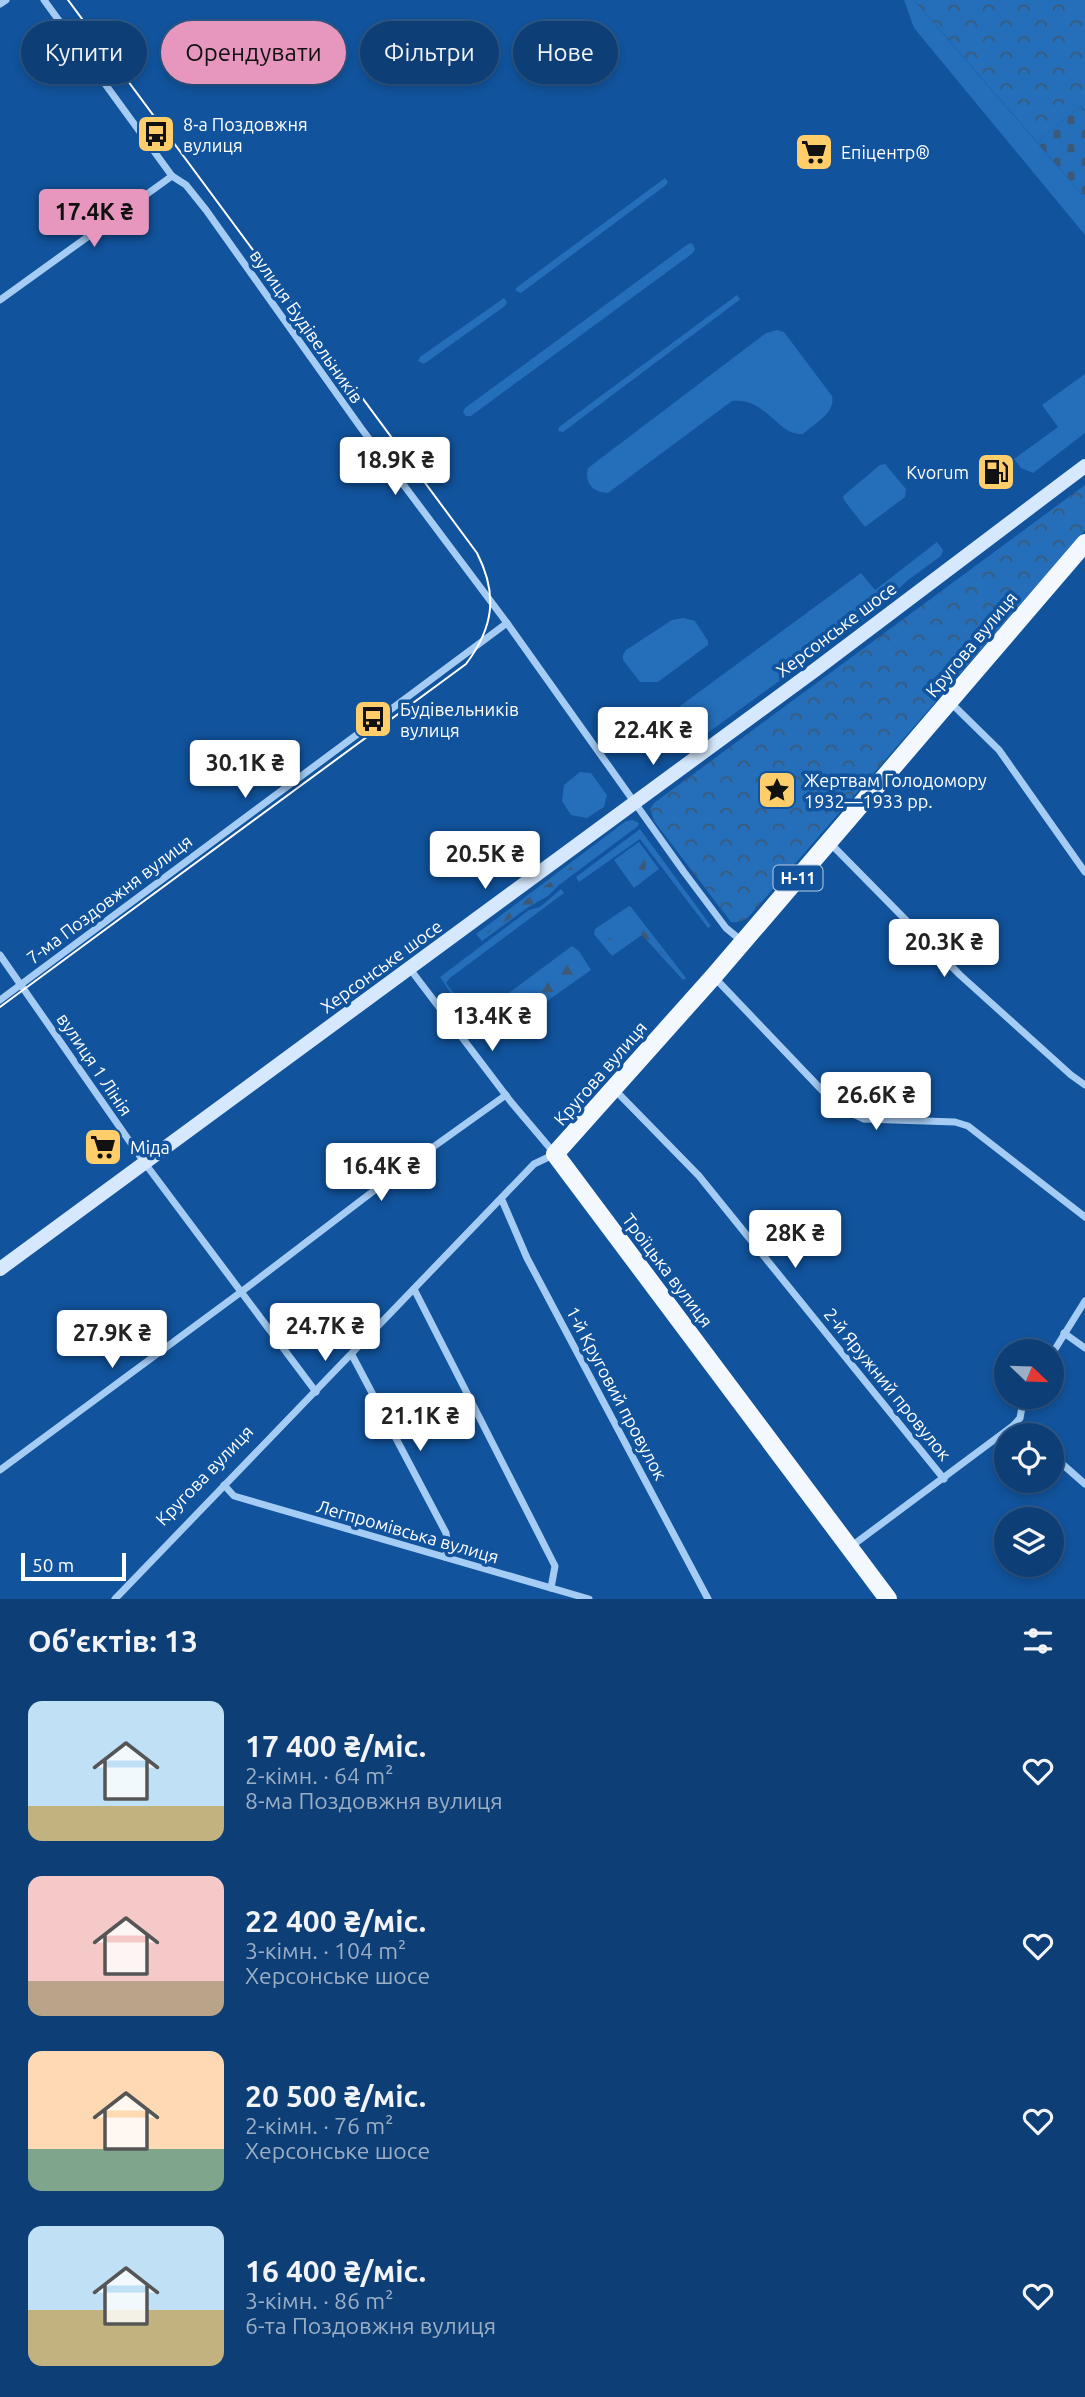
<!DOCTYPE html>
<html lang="uk">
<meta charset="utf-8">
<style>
:root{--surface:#0d3e75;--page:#16457a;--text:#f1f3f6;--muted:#9aaec5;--line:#2d5787;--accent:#e797bd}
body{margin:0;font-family:Ubuntu,sans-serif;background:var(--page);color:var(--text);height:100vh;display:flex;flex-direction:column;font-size:26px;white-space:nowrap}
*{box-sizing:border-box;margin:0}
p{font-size:23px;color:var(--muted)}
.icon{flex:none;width:38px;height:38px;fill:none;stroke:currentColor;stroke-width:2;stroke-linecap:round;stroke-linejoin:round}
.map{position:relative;height:1599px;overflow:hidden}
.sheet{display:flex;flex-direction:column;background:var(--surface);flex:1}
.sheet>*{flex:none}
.hud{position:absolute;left:21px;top:21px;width:700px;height:63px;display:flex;gap:14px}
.needle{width:46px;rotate:113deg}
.buttons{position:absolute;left:994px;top:1339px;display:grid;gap:14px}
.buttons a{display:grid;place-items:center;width:70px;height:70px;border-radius:50%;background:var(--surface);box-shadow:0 4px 10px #0003,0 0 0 2px var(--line);font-size:35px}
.scale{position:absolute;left:21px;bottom:18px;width:105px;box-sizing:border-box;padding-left:7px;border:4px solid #fff;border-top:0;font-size:19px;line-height:24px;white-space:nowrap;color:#fff;-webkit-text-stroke:5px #11539c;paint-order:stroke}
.price{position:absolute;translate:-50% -60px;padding:0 16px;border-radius:7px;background:#fff;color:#222;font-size:23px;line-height:46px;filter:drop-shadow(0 2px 4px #0008)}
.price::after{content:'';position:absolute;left:50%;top:42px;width:21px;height:16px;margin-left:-10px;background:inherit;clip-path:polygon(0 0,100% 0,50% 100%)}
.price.current{background:var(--accent);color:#111}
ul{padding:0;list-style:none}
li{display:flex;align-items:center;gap:21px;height:175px;padding:0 28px}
li span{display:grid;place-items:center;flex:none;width:196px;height:140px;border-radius:14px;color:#555}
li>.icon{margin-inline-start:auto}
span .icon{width:84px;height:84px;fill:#fffc;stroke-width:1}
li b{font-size:30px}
h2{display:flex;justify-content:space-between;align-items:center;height:84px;padding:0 28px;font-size:30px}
.pill{padding:0 24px;border-radius:32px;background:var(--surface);box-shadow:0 4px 10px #0003,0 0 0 2px var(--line);font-size:24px;line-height:63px}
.pill.current{background:var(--accent);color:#111}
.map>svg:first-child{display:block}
.grass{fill:#246eba}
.forest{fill:url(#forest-firs)}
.cemetery{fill:url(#cemetery-stones)}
.park{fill:url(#park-crowns)}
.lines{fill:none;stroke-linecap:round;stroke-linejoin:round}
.street{stroke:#a5ccf4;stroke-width:7}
.secondary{stroke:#d5e8fd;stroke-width:14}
.primary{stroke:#f3f8ff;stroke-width:18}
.tram{stroke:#fff;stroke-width:2}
.labels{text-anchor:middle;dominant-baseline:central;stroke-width:7;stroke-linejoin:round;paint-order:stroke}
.shield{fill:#11539c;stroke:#b8cbe1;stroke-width:2}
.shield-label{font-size:16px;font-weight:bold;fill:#fff}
.poi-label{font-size:18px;fill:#fff;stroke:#11539c;text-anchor:start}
.street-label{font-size:18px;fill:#fff;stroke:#11539c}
</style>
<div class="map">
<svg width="1085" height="1599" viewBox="0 0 1085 1599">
<defs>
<pattern id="forest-firs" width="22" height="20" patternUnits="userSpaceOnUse" patternTransform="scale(1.75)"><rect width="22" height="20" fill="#246eba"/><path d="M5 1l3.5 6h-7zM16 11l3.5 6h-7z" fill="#3c5a78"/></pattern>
<pattern id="cemetery-stones" width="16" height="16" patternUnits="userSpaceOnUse" patternTransform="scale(1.75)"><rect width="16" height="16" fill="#246eba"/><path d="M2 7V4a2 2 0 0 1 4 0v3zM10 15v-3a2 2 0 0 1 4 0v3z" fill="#3c5a78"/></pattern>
<pattern id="park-crowns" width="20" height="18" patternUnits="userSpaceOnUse" patternTransform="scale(1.75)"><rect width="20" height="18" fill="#246eba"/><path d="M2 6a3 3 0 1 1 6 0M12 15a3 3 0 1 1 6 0" fill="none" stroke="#3c5a78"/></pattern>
</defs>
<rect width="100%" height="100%" fill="#11539c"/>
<!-- grass -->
<g class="grass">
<path d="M904,0H914L1085,198V235L914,28Z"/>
<path d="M665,178L668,182L666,185L521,293L516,291V288Z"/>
<path d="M692,243L695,249L693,253L471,416H466L463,412L465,408L688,244Z"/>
<path d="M737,295L740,299L738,301L563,432L558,431L559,427Z"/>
<path d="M504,298L507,302L505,306L424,364L418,361L420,357Z"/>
<path d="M777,330L784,332L832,396C836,413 814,424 803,434C776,435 767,397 732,401L608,493C593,493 584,483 588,468L766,333Z"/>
<path d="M1085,374V433L1033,473L1021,468L1014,459L1058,427L1042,405Z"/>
<path d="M885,464L906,489L905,497L865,527L844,500L843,496L880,465Z"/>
<path d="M937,542L943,550L941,556L908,580L877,610L698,740L682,737L665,717L861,573L875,590Z"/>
<path d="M683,618L695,621L708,641V645L658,682H640L623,660V655L626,650L672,620Z"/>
<path d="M580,772L591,773L607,795L604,807L587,818L571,815L562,801L564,785Z"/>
<path d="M633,820L639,823L638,826L559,885L548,896L527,908L482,941L476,934L626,821Z"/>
<path d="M640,829L711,926L708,928L640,839L579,882L576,877Z"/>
<path d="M639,842L659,869L634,888L614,860Z"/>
<path d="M561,889L564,893L450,978L446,983L457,997L454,998L440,977L529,910L540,907Z"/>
<path d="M629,906L631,907L686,978L683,980L642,935L612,956L594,934L595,929Z"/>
<path d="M572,946L579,951L591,970L492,1040L475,1018Z"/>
</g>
<!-- forest -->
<g class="forest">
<path d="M595,849L597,850L595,854L540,899L482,937V932Z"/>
<path d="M636,849C646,852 648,867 644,875L636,880L629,876L620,863L624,855Z"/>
<path d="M633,921L651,937L665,956L641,935L617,948L610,949L606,941Z"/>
<path d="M570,951L577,953L585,964C577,982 540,1004 523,1013L509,1011L490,1021L484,1019C491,1010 507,998 518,998L525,1005L534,1002L536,995V979Z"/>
</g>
<!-- cemetery -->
<path class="cemetery" d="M1081,106L1085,111V198L1037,142Z"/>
<!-- park -->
<g class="park">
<path d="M914,0H1085V111L1081,106L1037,142Z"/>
<path d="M1085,485V530L753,912C746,920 741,923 731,922L654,821L650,809L654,803Z"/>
</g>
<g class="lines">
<!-- street -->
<g class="street">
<path d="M44,0L172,176L186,185L206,210L361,428L507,623L684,872L726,928L743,942"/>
<path d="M0,4L6,0"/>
<path d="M0,300L172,176"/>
<path d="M951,703L999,750L1085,872"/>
<path d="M830,843L960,975L1071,1075L1085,1085"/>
<path d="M0,955L144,1162L316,1392"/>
<path d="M714,977L838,1107L864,1119L955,1122L968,1126L1085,1217"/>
<path d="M0,1000L507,623"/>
<path d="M615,1090L699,1176L944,1479"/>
<path d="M502,1200L527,1258L708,1599"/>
<path d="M414,1289L555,1566L551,1588"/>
<path d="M1064,1333L1085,1348"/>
<path d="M1052,1354L1085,1301"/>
<path d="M352,1355L446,1533L448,1546L445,1557"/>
<path d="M1014,1425L1027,1435"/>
<path d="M1052,1455L1085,1484"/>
<path d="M0,1470L241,1292L401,1170L506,1095"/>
<path d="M224,1485L234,1496L589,1599"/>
<path d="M849,1548L1014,1425L1020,1418L1024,1396"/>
<path d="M115,1599L534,1164L555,1154L511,1102L410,969"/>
</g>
<!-- secondary -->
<path class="secondary" d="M0,1269L815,670L1085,466"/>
<!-- primary -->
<path class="primary" d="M888,1599L555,1154L713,977L1085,543"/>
<!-- tram -->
<path class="tram" d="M0,1007L466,664C494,627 498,594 477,553L68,0"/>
</g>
<!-- icons -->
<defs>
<symbol id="bus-square" viewBox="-11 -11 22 22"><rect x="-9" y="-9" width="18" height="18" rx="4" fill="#ffcd69" stroke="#11539c"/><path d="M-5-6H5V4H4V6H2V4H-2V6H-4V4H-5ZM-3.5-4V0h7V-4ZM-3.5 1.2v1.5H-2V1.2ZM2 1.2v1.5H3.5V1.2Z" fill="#111"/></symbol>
<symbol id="supermarket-square" viewBox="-11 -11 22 22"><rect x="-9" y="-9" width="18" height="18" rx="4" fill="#ffcd69" stroke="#11539c"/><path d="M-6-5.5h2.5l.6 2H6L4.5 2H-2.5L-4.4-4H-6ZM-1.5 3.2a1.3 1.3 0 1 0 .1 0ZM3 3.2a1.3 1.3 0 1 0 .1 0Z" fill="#111"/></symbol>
<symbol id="fuel-square" viewBox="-11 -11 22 22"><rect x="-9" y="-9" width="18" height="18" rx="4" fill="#ffcd69" stroke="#11539c"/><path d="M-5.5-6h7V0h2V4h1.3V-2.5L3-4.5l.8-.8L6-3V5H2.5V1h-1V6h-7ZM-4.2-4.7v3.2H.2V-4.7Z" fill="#111"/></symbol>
<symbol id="sight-square" viewBox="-11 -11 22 22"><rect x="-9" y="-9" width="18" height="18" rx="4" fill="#ffcd69" stroke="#11539c"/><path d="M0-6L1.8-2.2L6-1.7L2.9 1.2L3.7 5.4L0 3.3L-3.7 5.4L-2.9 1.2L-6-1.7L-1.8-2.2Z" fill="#111"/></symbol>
</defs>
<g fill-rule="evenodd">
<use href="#bus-square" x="134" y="112" width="44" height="44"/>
<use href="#supermarket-square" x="792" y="130" width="44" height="44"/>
<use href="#fuel-square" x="974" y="450" width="44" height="44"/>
<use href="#bus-square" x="351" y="697" width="44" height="44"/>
<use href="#sight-square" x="755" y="768" width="44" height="44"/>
<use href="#supermarket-square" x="81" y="1125" width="44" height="44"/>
</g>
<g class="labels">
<!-- shield labels -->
<rect class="shield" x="773.5" y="865.5" width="49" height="25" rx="5"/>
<g class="shield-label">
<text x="798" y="878">Н-11</text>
</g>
<!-- poi labels -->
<g class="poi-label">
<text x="183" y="124">8-а Поздовжня<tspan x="183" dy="21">вулиця</tspan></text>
<text x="841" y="152">Епіцентр®</text>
<text x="969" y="472" text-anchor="end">Kvorum</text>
<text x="400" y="709">Будівельників<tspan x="400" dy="21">вулиця</tspan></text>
<text x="804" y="780">Жертвам Голодомору<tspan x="804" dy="21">1932—1933 рр.</tspan></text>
<text x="130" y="1147">Міда</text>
</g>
<!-- street labels -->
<g class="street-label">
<text transform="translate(307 326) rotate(55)">вулиця Будівельників</text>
<text transform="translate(836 629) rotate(-37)">Херсонське шосе</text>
<text transform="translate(971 644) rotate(-50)">Кругова вулиця</text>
<text transform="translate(109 899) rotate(-37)">7-ма Поздовжня вулиця</text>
<text transform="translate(381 966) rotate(-36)">Херсонське шосе</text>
<text transform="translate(95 1064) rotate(56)">вулиця 1 Лінія</text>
<text transform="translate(600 1073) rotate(-49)">Кругова вулиця</text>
<text transform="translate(668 1270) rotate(53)">Троїцька вулиця</text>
<text transform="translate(888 1384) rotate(51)">2-й Яружний провулок</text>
<text transform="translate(617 1393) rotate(62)">1-й Круговий провулок</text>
<text transform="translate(204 1475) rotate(-46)">Кругова вулиця</text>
<text transform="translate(408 1531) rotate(16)">Легпромівська вулиця</text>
</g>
</g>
</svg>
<div class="buttons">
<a><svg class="needle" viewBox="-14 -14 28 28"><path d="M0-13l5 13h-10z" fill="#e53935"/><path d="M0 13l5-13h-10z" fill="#9aaec5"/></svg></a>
<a><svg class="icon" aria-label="locate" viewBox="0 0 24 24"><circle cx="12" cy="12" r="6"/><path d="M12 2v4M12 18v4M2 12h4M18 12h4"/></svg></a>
<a><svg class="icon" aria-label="layers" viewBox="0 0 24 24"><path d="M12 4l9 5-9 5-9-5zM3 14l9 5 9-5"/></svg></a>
</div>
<div class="scale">50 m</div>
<b class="price current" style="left:94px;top:249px">17.4K ₴</b>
<b class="price" style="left:395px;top:497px">18.9K ₴</b>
<b class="price" style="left:653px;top:767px">22.4K ₴</b>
<b class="price" style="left:245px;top:800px">30.1K ₴</b>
<b class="price" style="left:485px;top:891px">20.5K ₴</b>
<b class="price" style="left:944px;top:979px">20.3K ₴</b>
<b class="price" style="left:492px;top:1053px">13.4K ₴</b>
<b class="price" style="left:876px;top:1132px">26.6K ₴</b>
<b class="price" style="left:381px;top:1203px">16.4K ₴</b>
<b class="price" style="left:795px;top:1270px">28K ₴</b>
<b class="price" style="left:325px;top:1363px">24.7K ₴</b>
<b class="price" style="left:112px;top:1370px">27.9K ₴</b>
<b class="price" style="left:420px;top:1453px">21.1K ₴</b>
<div class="hud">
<a class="pill">Купити</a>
<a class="pill current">Орендувати</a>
<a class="pill">Фільтри</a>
<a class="pill">Нове</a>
</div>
</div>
<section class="sheet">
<h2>Об’єктів: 13<svg class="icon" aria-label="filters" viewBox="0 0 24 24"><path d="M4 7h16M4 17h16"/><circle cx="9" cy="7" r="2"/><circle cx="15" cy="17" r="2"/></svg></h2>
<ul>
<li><span style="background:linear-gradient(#bfe0f5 75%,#c2b280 0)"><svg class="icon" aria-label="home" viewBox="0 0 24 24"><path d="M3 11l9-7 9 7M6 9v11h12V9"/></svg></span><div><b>17 400 ₴/міс.</b><p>2-кімн. · 64 m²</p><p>8-ма Поздовжня вулиця</p></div><svg class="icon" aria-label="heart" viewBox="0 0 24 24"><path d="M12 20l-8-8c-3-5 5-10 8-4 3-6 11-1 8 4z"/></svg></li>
<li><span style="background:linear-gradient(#f6c9c9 75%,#b9a48a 0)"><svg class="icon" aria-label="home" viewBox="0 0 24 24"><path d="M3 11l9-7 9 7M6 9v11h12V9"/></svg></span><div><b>22 400 ₴/міс.</b><p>3-кімн. · 104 m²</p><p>Херсонське шосе</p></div><svg class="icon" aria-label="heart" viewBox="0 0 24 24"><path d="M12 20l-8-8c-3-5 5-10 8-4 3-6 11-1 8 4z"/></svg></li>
<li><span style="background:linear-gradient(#ffd9b3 70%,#7fa58c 0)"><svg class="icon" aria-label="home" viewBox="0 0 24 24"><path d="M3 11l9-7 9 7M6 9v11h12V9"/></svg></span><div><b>20 500 ₴/міс.</b><p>2-кімн. · 76 m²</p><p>Херсонське шосе</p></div><svg class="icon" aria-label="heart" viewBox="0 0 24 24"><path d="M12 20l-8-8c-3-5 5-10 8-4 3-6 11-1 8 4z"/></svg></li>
<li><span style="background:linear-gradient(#bfe0f5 60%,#c2b280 0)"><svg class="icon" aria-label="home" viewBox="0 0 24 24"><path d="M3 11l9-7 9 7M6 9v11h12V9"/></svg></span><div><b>16 400 ₴/міс.</b><p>3-кімн. · 86 m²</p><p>6-та Поздовжня вулиця</p></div><svg class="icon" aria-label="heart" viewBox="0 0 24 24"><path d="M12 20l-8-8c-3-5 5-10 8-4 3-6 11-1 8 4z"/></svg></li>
</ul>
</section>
